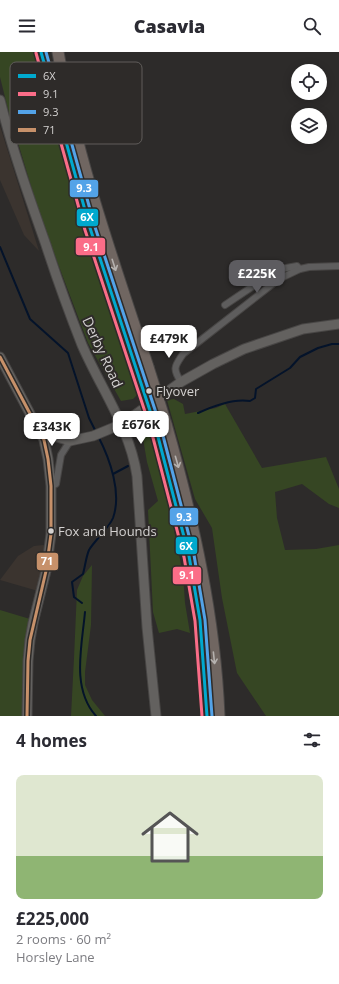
<!DOCTYPE html>
<meta charset="utf-8">
<style>
:root{--surface:#fff;--page:#f7f7f7;--text:#2b2b33;--muted:#7c7c81;--accent:#5d5c60}
body{margin:0;font-family:"Open Sans",sans-serif;background:var(--page);color:var(--text);height:100vh;display:flex;flex-direction:column;font-size:15px;white-space:nowrap}
*{box-sizing:border-box;margin:0}
p{font-size:13px;color:var(--muted)}
.icon{flex:none;width:22px;height:22px;fill:none;stroke:currentColor;stroke-width:2;stroke-linecap:round;stroke-linejoin:round}
.map{position:relative;height:664px;overflow:hidden}
.sheet{display:flex;flex-direction:column;background:var(--surface);flex:1}
.sheet>*{flex:none}
.controls{position:absolute;left:291px;top:12px;display:grid;gap:8px}
.controls a{display:grid;place-items:center;width:36px;height:36px;border-radius:50%;background:var(--surface);box-shadow:0 2px 10px #0003;font-size:20px}
.price{position:absolute;translate:-50% -34px;padding:0 9px;border-radius:8px;background:#fff;color:#222;font-size:13px;line-height:26px;filter:drop-shadow(0 1px 2px #0008)}
.price::after{content:'';position:absolute;left:50%;top:24px;width:12px;height:9px;margin-left:-6px;background:inherit;clip-path:polygon(0 0,100% 0,50% 100%)}
.price.active{background:var(--accent);color:#fff}
ul{padding:0;list-style:none}
li{display:grid;align-content:center;gap:8px;height:212px;padding:0 16px}
li span{display:grid;place-items:center;height:124px;border-radius:8px;color:#555}
li>.icon{margin-inline-start:auto}
span .icon{width:72px;height:72px;fill:#fffc;stroke-width:1}
li b{font-size:17px}
h2{display:flex;justify-content:space-between;align-items:center;height:48px;padding:0 16px;font-size:17px}
header{display:flex;justify-content:space-between;align-items:center;height:52px;padding:0 16px;background:var(--surface);font-size:18px;font-weight:800}
.map>svg:first-child{display:block}
.built{fill:#3b342f}
.green{fill:#364623}
.lines{fill:none;stroke-linecap:round;stroke-linejoin:round}
.stream{stroke:#04132a;stroke-width:2}
.street-casing{stroke:#484645;stroke-width:8}
.secondary-casing{stroke:#484645;stroke-width:11}
.highway-casing{stroke:#484645;stroke-width:13}
.street{stroke:#5e5d5d;stroke-width:6}
.secondary{stroke:#63615f;stroke-width:9}
.highway{stroke:#706661;stroke-width:11}
.highway-bridge-casing{stroke:#484645;stroke-width:13;stroke-linecap:butt}
.highway-bridge{stroke:#706661;stroke-width:11}
.bus-1-casing{stroke:#2e2b29;stroke-width:6}
.bus-2-casing{stroke:#2e2b29;stroke-width:6}
.bus-3-casing{stroke:#2e2b29;stroke-width:6}
.bus-4-casing{stroke:#2e2b29;stroke-width:6}
.bus-1{stroke:#00a9ce;stroke-width:3}
.bus-2{stroke:#fb6d88;stroke-width:3}
.bus-3{stroke:#53a3e8;stroke-width:3}
.bus-4{stroke:#c7916a;stroke-width:3}
.oneway{stroke:#b6b2af}
.bus-dot{fill:#d4d2d1;stroke:#2e2b29;stroke-width:1.5}
.labels{text-anchor:middle;dominant-baseline:central;stroke-width:4;stroke-linejoin:round;paint-order:stroke}
.bus-label{font-size:13px;fill:#d4d2d1;stroke:#2e2b29;text-anchor:start}
.street-label{font-size:14px;fill:#d4d2d1;stroke:#2e2b29}
.key{fill:#2e2b29;stroke:#605d5b;stroke-width:1}
.key-label{font-size:11px;fill:#d4d2d1}
.line-badge{stroke:#2e2b29;stroke-width:1.5}
.badge-label{font-size:11px;text-anchor:middle;font-weight:bold;fill:#fff}
</style>
<header><svg class="icon" aria-label="menu" viewBox="0 0 24 24"><path d="M4 6h16M4 12h16M4 18h16"/></svg>Casavia<svg class="icon" aria-label="search" viewBox="0 0 24 24"><circle cx="10" cy="10" r="6"/><path d="M15 15l6 6"/></svg></header>
<div class="map">
<svg width="339" height="664" viewBox="0 0 339 664">
<rect width="100%" height="100%" fill="#2d2b2a"/>
<!-- built -->
<g class="built">
<path d="M0,74L39,199L24,183L0,128Z"/>
<path d="M43,493L46,494L38,539L0,528L18,504L34,494Z"/>
</g>
<!-- green -->
<g class="green">
<path d="M0,0H36C49,59 66,118 84,175C103,231 122,286 138,342L133,347L121,349L88,291L41,167L9,61L0,25Z"/>
<path d="M174,347L183,352L185,362L216,356L225,352L262,416L326,405L339,437V456L329,452L302,432L275,440L277,466L285,498L316,497L339,493V664H266L237,621L222,546L212,476L195,447L167,348Z"/>
<path d="M144,364L168,449L183,522L185,551L190,581L177,577L159,581L153,560L148,458L158,449L147,410L140,369Z"/>
<path d="M92,513L91,573L85,620V633L92,648L105,664H71L74,606L77,538L83,524Z"/>
<path d="M0,558L30,567L23,664H0Z"/>
</g>
<g class="lines">
<!-- stream -->
<g class="stream">
<path d="M0,195L30,267L68,301L89,366L96,380"/>
<path d="M198,361C213,354 233,346 250,349L255,346L256,337L290,316L300,305L318,296L332,292H339"/>
<path d="M113,422L128,414"/>
<path d="M82,551L74,545L72,530L83,522C85,515 86,505 89,498C95,488 109,476 113,466C122,441 110,407 98,384"/>
<path d="M85,560C82,594 71,636 96,664"/>
</g>
<defs>
<g id="street">
<path d="M225,253L274,220L281,217L297,214L300,217"/>
<path d="M181,330C172,316 175,314 183,302L279,227L300,217L309,215L339,214"/>
<path d="M51,434L56,432L61,403L70,389"/>
</g>
<g id="secondary">
<path d="M0,48C12,97 29,145 46,193C57,227 69,260 82,293C101,337 130,376 137,424L147,575L156,664"/>
<path d="M0,305L44,388L48,407L51,434V482L46,519L33,571L30,588L28,609L27,664"/>
<path d="M41,380L70,389L93,384L122,372L181,330L213,312L244,297L303,277L339,272"/>
</g>
<g id="highway">
<path d="M41,0L90,176L138,321"/>
<path d="M58,0C77,108 114,211 148,315"/>
<path d="M166,372C193,467 215,565 219,664"/>
<path d="M156,377L189,504L200,568L207,664"/>
</g>
</defs>
<!-- street casing -->
<use href="#street" class="street-casing"/>
<!-- secondary casing -->
<use href="#secondary" class="secondary-casing"/>
<!-- highway casing -->
<use href="#highway" class="highway-casing"/>
<!-- street -->
<use href="#street" class="street"/>
<!-- secondary -->
<use href="#secondary" class="secondary"/>
<!-- highway -->
<use href="#highway" class="highway"/>
<defs>
<g id="highway-bridge">
<path d="M148,315L166,372"/>
<path d="M138,321L156,377"/>
</g>
</defs>
<!-- highway-bridge casing -->
<use href="#highway-bridge" class="highway-bridge-casing"/>
<!-- highway-bridge -->
<use href="#highway-bridge" class="highway-bridge"/>
<defs>
<path id="bus-1" d="M41,0L90,176L156,377L189,504L200,568L207,664"/>
<path id="bus-2" d="M36,1L85,178L151,378L184,505L195,569L202,664"/>
<path id="bus-3" d="M46,0L95,175L161,376L194,503L205,568L212,664"/>
<path id="bus-4" d="M0,305L44,388L48,407L51,434V482L46,519L30,588L28,609L27,664"/>
</defs>
<!-- bus-1 casing -->
<use href="#bus-1" class="bus-1-casing"/>
<!-- bus-2 casing -->
<use href="#bus-2" class="bus-2-casing"/>
<!-- bus-3 casing -->
<use href="#bus-3" class="bus-3-casing"/>
<!-- bus-4 casing -->
<use href="#bus-4" class="bus-4-casing"/>
<!-- bus-1 -->
<use href="#bus-1" class="bus-1"/>
<!-- bus-2 -->
<use href="#bus-2" class="bus-2"/>
<!-- bus-3 -->
<use href="#bus-3" class="bus-3"/>
<!-- bus-4 -->
<use href="#bus-4" class="bus-4"/>
</g>
<!-- one-way arrows -->
<defs><path id="oneway-shaft" d="M-6 0H5M1.5-3L5.5 0L1.5 3" fill="none" stroke-width="1.6" stroke-linecap="round" stroke-linejoin="round"/></defs>
<g class="oneway">
<use href="#oneway-shaft" transform="translate(114 213) rotate(72)"/>
<use href="#oneway-shaft" transform="translate(177 410) rotate(74)"/>
<use href="#oneway-shaft" transform="translate(214 606) rotate(84)"/>
</g>
<!-- markers -->
<g class="bus-dot">
<circle cx="149" cy="339" r="3.5"/>
<circle cx="51" cy="479" r="3.5"/>
</g>
<g class="labels">
<!-- bus labels -->
<g class="bus-label">
<text x="156" y="339">Flyover</text>
<text x="58" y="479">Fox and Hounds</text>
</g>
<!-- street labels -->
<g class="street-label">
<text transform="translate(103 300) rotate(65)">Derby Road</text>
</g>
</g>
<!-- legend -->
<rect x="10" y="10" width="132" height="82" rx="6" class="key"/>
<rect x="18" y="22" width="18" height="4" fill="#00a9ce"/>
<rect x="18" y="40" width="18" height="4" fill="#fb6d88"/>
<rect x="18" y="58" width="18" height="4" fill="#53a3e8"/>
<rect x="18" y="76" width="18" height="4" fill="#c7916a"/>
<g class="key-label">
<text x="43" y="28">6X</text>
<text x="43" y="46">9.1</text>
<text x="43" y="64">9.3</text>
<text x="43" y="82">71</text>
</g>
<g class="line-badge">
<rect x="69" y="127" width="30" height="19" rx="4" fill="#53a3e8"/>
<rect x="76" y="156" width="23" height="19" rx="4" fill="#00a9ce"/>
<rect x="75" y="185" width="31" height="19" rx="4" fill="#fb6d88"/>
<rect x="169" y="455" width="30" height="19" rx="4" fill="#53a3e8"/>
<rect x="175" y="484" width="23" height="19" rx="4" fill="#00a9ce"/>
<rect x="36" y="500" width="23" height="19" rx="4" fill="#c7916a"/>
<rect x="172" y="514" width="30" height="19" rx="4" fill="#fb6d88"/>
</g>
<g class="badge-label">
<text x="84" y="140">9.3</text>
<text x="87" y="169">6X</text>
<text x="91" y="199">9.1</text>
<text x="184" y="469">9.3</text>
<text x="186" y="498">6X</text>
<text x="47" y="513">71</text>
<text x="187" y="527">9.1</text>
</g>
</svg>
<div class="controls">
<a><svg class="icon" aria-label="locate" viewBox="0 0 24 24"><circle cx="12" cy="12" r="6"/><path d="M12 2v4M12 18v4M2 12h4M18 12h4"/></svg></a>
<a><svg class="icon" aria-label="layers" viewBox="0 0 24 24"><path d="M12 4l9 5-9 5-9-5zM3 14l9 5 9-5"/></svg></a>
</div>
<b class="price active" style="left:257px;top:242px">£225K</b>
<b class="price" style="left:169px;top:307px">£479K</b>
<b class="price" style="left:141px;top:393px">£676K</b>
<b class="price" style="left:52px;top:395px">£343K</b>
</div>
<section class="sheet">
<h2>4 homes<svg class="icon" aria-label="filters" viewBox="0 0 24 24"><path d="M4 7h16M4 17h16"/><circle cx="9" cy="7" r="2"/><circle cx="15" cy="17" r="2"/></svg></h2>
<ul>
<li><span style="background:linear-gradient(#dfe7d0 65%,#8fb573 0)"><svg class="icon" aria-label="home" viewBox="0 0 24 24"><path d="M3 11l9-7 9 7M6 9v11h12V9"/></svg></span><div><b>£225,000</b><p>2 rooms · 60 m²</p><p>Horsley Lane</p></div></li>
</ul>
</section>
